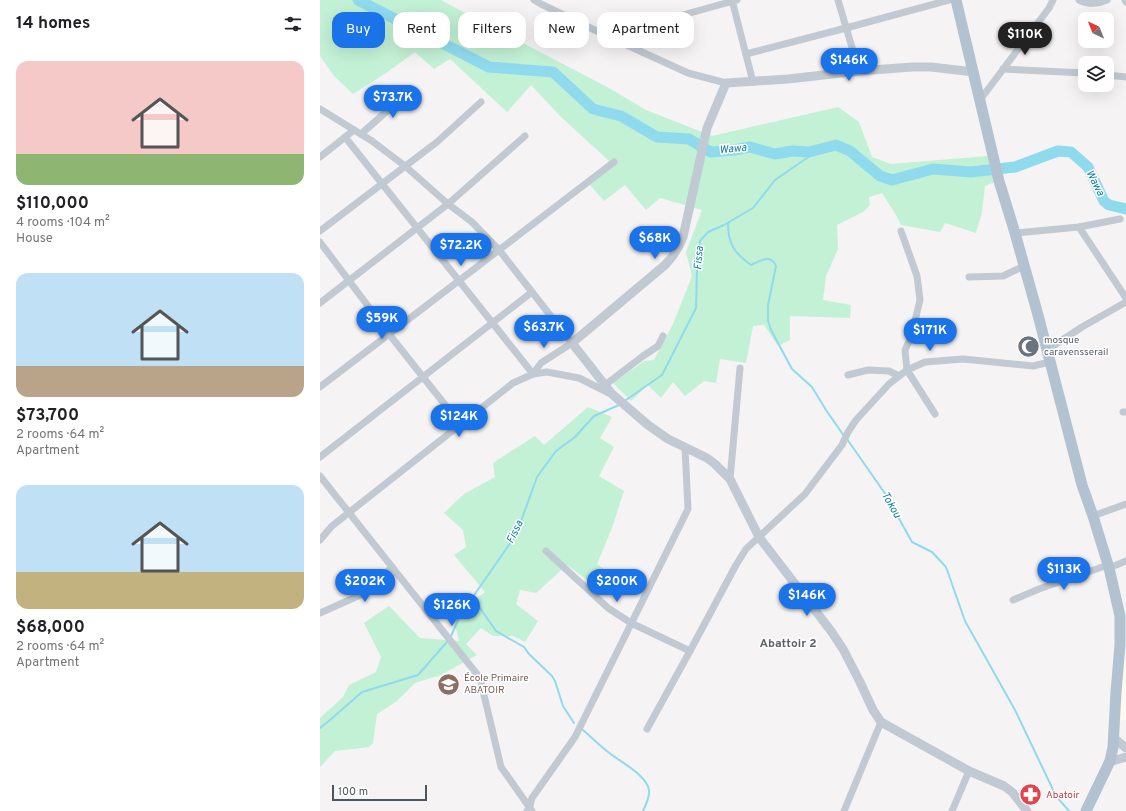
<!DOCTYPE html>
<meta charset="utf-8">
<style>
:root{--surface:#fff;--page:#f2f2f2;--text:#202124;--muted:#757577;--accent:#1a73e8}
body{margin:0;font-family:Overpass,sans-serif;background:var(--page);color:var(--text);height:100vh;display:flex;flex-direction:column;font-size:15px;white-space:nowrap}
*{box-sizing:border-box;margin:0}
p{font-size:13px;color:var(--muted)}
.icon{flex:none;width:22px;height:22px;fill:none;stroke:currentColor;stroke-width:2;stroke-linecap:round;stroke-linejoin:round}
.map{position:relative;flex:1;overflow:hidden}
.details{display:flex;flex-direction:column;background:var(--surface);width:320px}
.details>*{flex:none}
.top-card{position:absolute;left:12px;top:12px;width:380px;height:36px;display:flex;gap:8px}
.needle{width:26px;rotate:317deg}
.fabs{position:absolute;left:758px;top:12px;display:grid;gap:8px}
.fabs a{display:grid;place-items:center;width:36px;height:36px;border-radius:8px;background:var(--surface);box-shadow:0 4px 16px #0002;font-size:20px}
.scale{position:absolute;left:12px;bottom:10px;width:95px;box-sizing:border-box;padding-left:4px;border:2px solid #4a5661;border-top:0;font-size:11px;line-height:14px;white-space:nowrap;color:#4a5661;-webkit-text-stroke:3px #fff;paint-order:stroke}
.price{position:absolute;translate:-50% -34px;padding:0 9px;border-radius:14px;background:var(--accent);color:#fff;font-size:13px;line-height:26px;filter:drop-shadow(0 1px 2px #0008)}
.price::after{content:'';position:absolute;left:50%;top:24px;width:12px;height:9px;margin-left:-6px;background:inherit;clip-path:polygon(0 0,100% 0,50% 100%)}
.price.active{background:#222;color:#fff}
ul{padding:0;list-style:none}
li{display:grid;align-content:center;gap:8px;height:212px;padding:0 16px}
li span{display:grid;place-items:center;height:124px;border-radius:12px;color:#555}
li>.icon{margin-inline-start:auto}
span .icon{width:72px;height:72px;fill:#fffc;stroke-width:1}
li b{font-size:17px}
h2{display:flex;justify-content:space-between;align-items:center;height:48px;padding:0 16px;font-size:17px}
.chip{padding:0 14px;border-radius:12px;background:var(--surface);box-shadow:0 4px 16px #0002;font-size:14px;line-height:36px}
.chip.active{background:var(--accent);color:#fff}
main{display:flex;flex:1;min-height:0}
.map>svg:first-child{display:block}
.commercial{fill:#fdf9ef}
.green{fill:#c3f1d5}
.lines{fill:none;stroke-linecap:round;stroke-linejoin:round}
.stream{stroke:#90daee;stroke-width:2}
.river{stroke:#90daee;stroke-width:11}
.minor{stroke:#c1cad2;stroke-width:7}
.tertiary{stroke:#c1cad2;stroke-width:9}
.primary{stroke:#b3c2d1;stroke-width:11}
.labels{text-anchor:middle;dominant-baseline:central;stroke-width:3;stroke-linejoin:round;paint-order:stroke}
.worship-label{font-size:10px;fill:#5b616d;stroke:#fff;text-anchor:start}
.education-label{font-size:10px;fill:#785e54;stroke:#fff;text-anchor:start}
.health-label{font-size:10px;fill:#be3a42;stroke:#fff;text-anchor:start}
.water-label{font-size:11px;font-style:italic;fill:#0c7c9b;stroke:#fff}
.quarter-label{font-size:12px;font-weight:bold;fill:#5f6368;stroke:#fff}
</style>
<main>
<section class="details">
<h2>14 homes<svg class="icon" aria-label="filters" viewBox="0 0 24 24"><path d="M4 7h16M4 17h16"/><circle cx="9" cy="7" r="2"/><circle cx="15" cy="17" r="2"/></svg></h2>
<ul>
<li><span style="background:linear-gradient(#f6c9c9 75%,#8fb573 0)"><svg class="icon" aria-label="home" viewBox="0 0 24 24"><path d="M3 11l9-7 9 7M6 9v11h12V9"/></svg></span><div><b>$110,000</b><p>4 rooms · 104 m²</p><p>House</p></div></li>
<li><span style="background:linear-gradient(#bfe0f5 75%,#b9a48a 0)"><svg class="icon" aria-label="home" viewBox="0 0 24 24"><path d="M3 11l9-7 9 7M6 9v11h12V9"/></svg></span><div><b>$73,700</b><p>2 rooms · 64 m²</p><p>Apartment</p></div></li>
<li><span style="background:linear-gradient(#bfe0f5 70%,#c2b280 0)"><svg class="icon" aria-label="home" viewBox="0 0 24 24"><path d="M3 11l9-7 9 7M6 9v11h12V9"/></svg></span><div><b>$68,000</b><p>2 rooms · 64 m²</p><p>Apartment</p></div></li>
</ul>
</section>
<div class="map">
<svg width="806" height="811" viewBox="0 0 806 811">
<rect width="100%" height="100%" fill="#f5f3f3"/>
<!-- commercial -->
<path class="commercial" d="M805,650H806V720L798,721Z"/>
<!-- green -->
<g class="green">
<path d="M0,0H121L132,6L289,88L326,110L392,136L518,107L539,122L552,157L571,164L668,156L675,182L665,186L662,212L656,233L625,223L620,232L581,225L576,215L562,193L549,197L550,205L543,212L517,225L518,249L506,276L503,300L531,305L530,318L470,316V340L458,346L444,325L433,326L426,363L400,359L396,383L384,381L365,396L353,382L341,398L328,385L311,401L293,383L324,361L334,360L353,324L372,276L366,252L382,210L340,198L326,210L305,185L284,201L269,184L289,161L240,116L211,85L187,112L130,59L114,69L95,52L66,73L33,94L14,76L0,56Z"/>
<path d="M268,407L292,417L280,438L294,447L279,476L304,491L292,528L277,564L296,578L286,594L247,565L216,593L200,590L196,604L218,621L205,642L193,636H173L161,628L146,644L157,655L121,675L95,683L77,701L57,714L53,743L49,747L15,751L0,767V718L23,697L29,685L56,672L61,657L44,623L69,606L100,638L139,641L133,616L165,592L134,555L146,547L143,530L124,513L144,494L175,477L173,463L215,436L224,445Z"/>
</g>
<g class="lines">
<!-- stream -->
<g class="stream">
<path d="M408,223C408,244 414,253 431,265C440,261 451,253 456,266L448,305V321L451,330L472,369L492,387L506,410L524,436"/>
<path d="M306,400L342,375L376,308L377,269L380,241L388,232L404,225L433,208L455,180L500,149"/>
<path d="M527,439L566,495L592,542L612,552L626,567L645,621L695,710L736,796L749,811"/>
<path d="M153,598L176,631L204,647L209,654L232,676L235,681L243,706L254,723"/>
<path d="M131,636L141,614L196,535L217,477L236,451L255,437L274,416L299,405"/>
<path d="M0,728L10,720L42,692L98,675L127,642"/>
<path d="M262,729C271,737 279,745 288,752C299,761 327,775 329,790C330,797 326,804 323,811"/>
</g>
<!-- river -->
<path class="river" d="M38,0L169,67L233,72L273,109L301,116L337,137L369,139L385,149L391,152L414,150L430,147L455,154L472,151L489,152L516,145L530,151L560,176L572,180L613,169L651,172L695,167L738,151L751,152L768,167L784,201L789,205L806,209"/>
<!-- minor -->
<g class="minor">
<path d="M214,0L221,4L287,36L368,73L406,83"/>
<path d="M412,0L433,82"/>
<path d="M518,0L539,71"/>
<path d="M759,0C769,5 777,4 787,0"/>
<path d="M805,0L806,2"/>
<path d="M287,36L417,0"/>
<path d="M426,54L526,28L629,0"/>
<path d="M683,69L765,73"/>
<path d="M787,75L806,77"/>
<path d="M660,100L729,8L733,0"/>
<path d="M0,109L52,141L85,166L128,204L152,222L179,250L252,343L221,363L213,374L25,137"/>
<path d="M41,134L91,90"/>
<path d="M0,157L34,130"/>
<path d="M759,227L806,298"/>
<path d="M0,231L117,142L161,102"/>
<path d="M581,231L597,276L600,300L591,337L585,350L587,370L615,414"/>
<path d="M695,233L759,227L800,219"/>
<path d="M0,242L69,334L141,425"/>
<path d="M649,277L683,276L704,266"/>
<path d="M0,303L128,204L205,136"/>
<path d="M727,350L762,327L806,302"/>
<path d="M528,375L548,370L569,371L579,376"/>
<path d="M285,385L323,356L338,346L343,336"/>
<path d="M0,387L294,162"/>
<path d="M803,412H806"/>
<path d="M0,457L212,292"/>
<path d="M0,476L160,678L181,767L212,811"/>
<path d="M410,479L420,368"/>
<path d="M773,516L806,504"/>
<path d="M0,540L12,526L193,383L213,374L227,372L259,378L291,394"/>
<path d="M226,551L288,608L311,623L370,651"/>
<path d="M789,568L806,561"/>
<path d="M693,600L719,589L788,565"/>
<path d="M0,613L47,592L72,567"/>
<path d="M327,729L370,651L416,565L426,549L485,494L522,445L528,432L536,420L569,384L587,370L605,362L643,359L713,366L730,362"/>
<path d="M207,811L209,809L212,798L255,737L368,509L365,448"/>
<path d="M524,811L561,722"/>
<path d="M632,811L649,771"/>
</g>
<!-- tertiary -->
<g class="tertiary">
<path d="M654,72L611,67H592L539,71L468,79L406,83L387,128L363,237L359,246L352,257L345,265L252,343L292,394L328,425L348,439L387,458L395,464L410,479L439,537L511,631L523,649L540,682L553,710L561,722L649,771L684,786L692,792L707,811"/>
<path d="M794,738L806,748"/>
<path d="M789,762L806,757"/>
</g>
<!-- primary -->
<path class="primary" d="M636,0L679,181L695,233L718,315L762,485L773,516L789,568L800,616V645L796,692L793,747L790,761L766,811"/>
</g>
<!-- icons -->
<defs>
<symbol id="mosque-disc" viewBox="-11 -11 22 22"><circle r="9.5" fill="#6b7280" stroke="#fff"/><path d="M3.5-4.9A6 6 0 1 0 3.5 4.9A5 5 0 1 1 3.5-4.9Z" fill="#fff"/></symbol>
<symbol id="school-disc" viewBox="-11 -11 22 22"><circle r="9.5" fill="#8d6e63" stroke="#fff"/><path d="M0-5L7-2L0 1L-7-2ZM-4 1L0 2.5L4 1V4Q0 6-4 4Z" fill="#fff"/></symbol>
<symbol id="pharmacy-disc" viewBox="-11 -11 22 22"><circle r="9.5" fill="#e0444e" stroke="#fff"/><path d="M-2-6h4v4h4v4h-4v4h-4v-4h-4v-4h4Z" fill="#fff"/></symbol>
</defs>
<g fill-rule="evenodd">
<use href="#mosque-disc" x="696" y="334" width="25" height="25"/>
<use href="#school-disc" x="116" y="672" width="25" height="25"/>
<use href="#pharmacy-disc" x="698" y="782" width="25" height="25"/>
</g>
<g class="labels">
<!-- worship labels -->
<g class="worship-label">
<text x="724" y="340">mosque<tspan x="724" dy="12">caravensserail</tspan></text>
</g>
<!-- education labels -->
<g class="education-label">
<text x="144" y="678">École Primaire<tspan x="144" dy="12">ABATOIR</tspan></text>
</g>
<!-- health labels -->
<g class="health-label">
<text x="726" y="795">Abatoir</text>
</g>
<!-- water labels -->
<g class="water-label">
<text transform="translate(413 149) rotate(-6)">Wawa</text>
<text transform="translate(775 183) rotate(63)">Wawa</text>
<text transform="translate(379 258) rotate(-85)">Fissa</text>
<text transform="translate(571 505) rotate(60)">Tokou</text>
<text transform="translate(195 532) rotate(-64)">Fissa</text>
</g>
<!-- quarter labels -->
<g class="quarter-label">
<text x="468" y="644">Abattoir 2</text>
</g>
</g>
</svg>
<div class="fabs">
<a><svg class="needle" viewBox="-14 -14 28 28"><path d="M0-13l5 13h-10z" fill="#e53935"/><path d="M0 13l5-13h-10z" fill="#757577"/></svg></a>
<a><svg class="icon" aria-label="layers" viewBox="0 0 24 24"><path d="M12 4l9 5-9 5-9-5zM3 14l9 5 9-5"/></svg></a>
</div>
<div class="scale">100 m</div>
<b class="price active" style="left:705px;top:56px">$110K</b>
<b class="price" style="left:529px;top:82px">$146K</b>
<b class="price" style="left:73px;top:119px">$73.7K</b>
<b class="price" style="left:335px;top:260px">$68K</b>
<b class="price" style="left:141px;top:267px">$72.2K</b>
<b class="price" style="left:62px;top:340px">$59K</b>
<b class="price" style="left:224px;top:349px">$63.7K</b>
<b class="price" style="left:610px;top:352px">$171K</b>
<b class="price" style="left:139px;top:438px">$124K</b>
<b class="price" style="left:744px;top:591px">$113K</b>
<b class="price" style="left:45px;top:603px">$202K</b>
<b class="price" style="left:297px;top:603px">$200K</b>
<b class="price" style="left:487px;top:617px">$146K</b>
<b class="price" style="left:132px;top:627px">$126K</b>
<div class="top-card">
<a class="chip active">Buy</a>
<a class="chip">Rent</a>
<a class="chip">Filters</a>
<a class="chip">New</a>
<a class="chip">Apartment</a>
</div>
</div>
</main>
